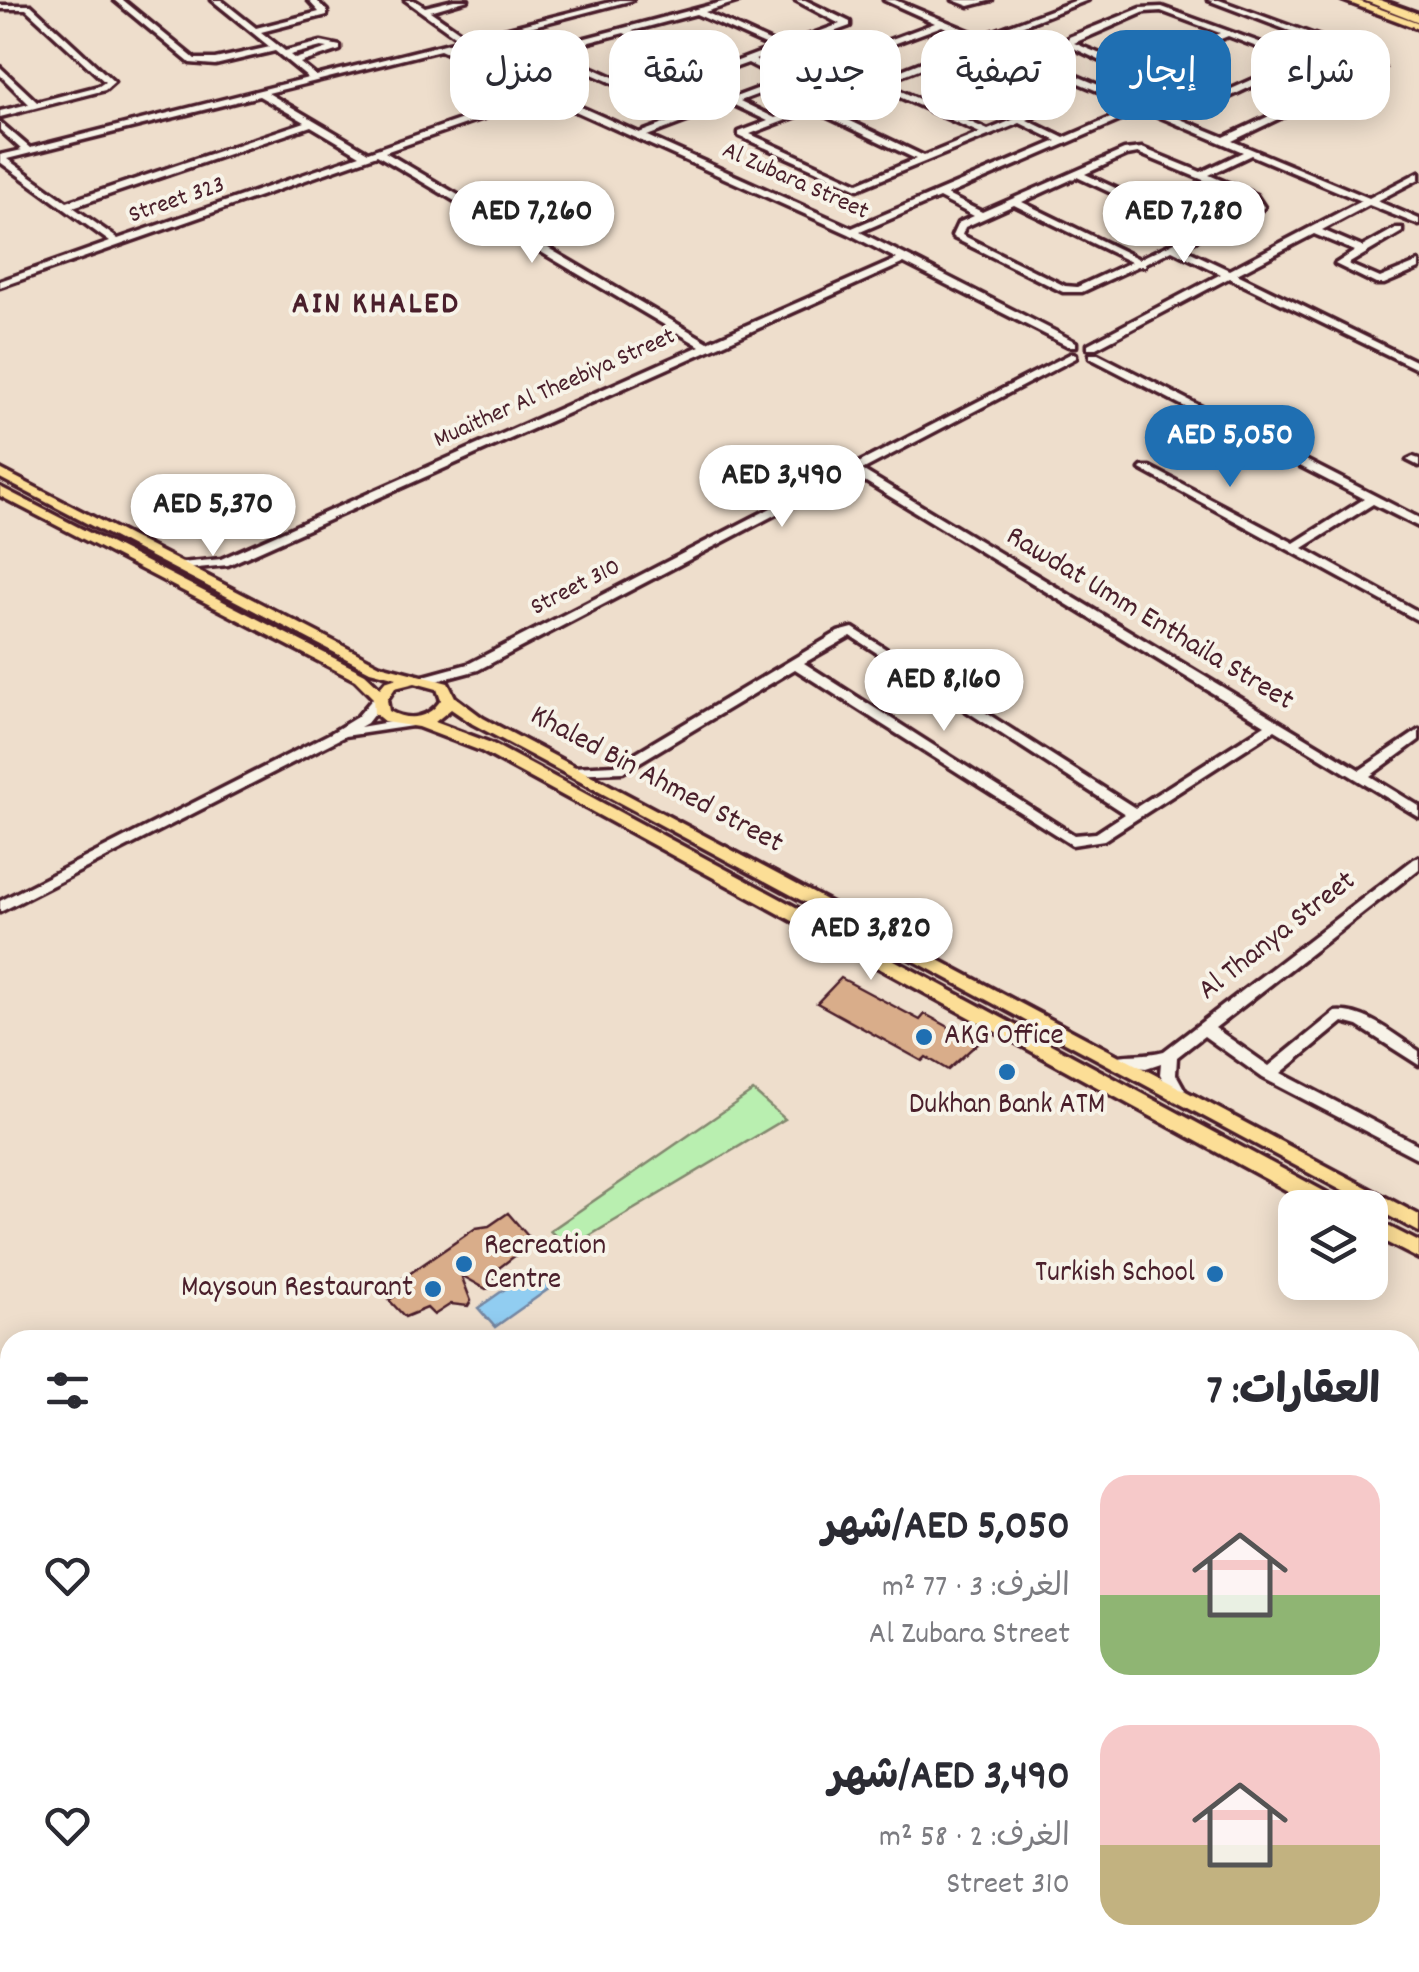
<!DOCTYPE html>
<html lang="ar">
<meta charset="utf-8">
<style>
:root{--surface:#fff;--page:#f7f7f7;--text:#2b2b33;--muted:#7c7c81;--accent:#1f6fb2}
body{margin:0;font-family:Dekko,"Playpen Sans Arabic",sans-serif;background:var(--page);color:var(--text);direction:rtl;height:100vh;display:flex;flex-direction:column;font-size:38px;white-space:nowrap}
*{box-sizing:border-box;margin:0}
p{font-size:32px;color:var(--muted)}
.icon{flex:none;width:55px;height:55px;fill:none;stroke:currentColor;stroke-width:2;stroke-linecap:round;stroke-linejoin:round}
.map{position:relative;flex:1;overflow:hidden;direction:ltr}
.side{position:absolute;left:0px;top:1330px;width:1420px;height:642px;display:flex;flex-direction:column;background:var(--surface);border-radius:30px 30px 0 0;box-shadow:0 5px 25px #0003;direction:rtl}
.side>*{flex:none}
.guide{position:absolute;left:30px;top:30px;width:1360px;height:90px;direction:rtl;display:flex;gap:20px}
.tools{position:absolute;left:1278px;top:1190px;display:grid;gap:20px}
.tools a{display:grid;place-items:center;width:110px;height:110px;border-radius:20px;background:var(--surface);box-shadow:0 5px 25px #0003;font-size:50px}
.price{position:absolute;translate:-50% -85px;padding:0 22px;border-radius:35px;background:#fff;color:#222;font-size:32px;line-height:65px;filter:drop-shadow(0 2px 5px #0008)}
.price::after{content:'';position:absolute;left:50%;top:60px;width:30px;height:22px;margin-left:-15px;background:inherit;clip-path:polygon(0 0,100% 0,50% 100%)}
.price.active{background:var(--accent);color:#fff}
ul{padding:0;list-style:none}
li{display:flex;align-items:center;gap:30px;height:250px;padding:0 40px}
li span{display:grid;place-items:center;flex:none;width:280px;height:200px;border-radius:30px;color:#555}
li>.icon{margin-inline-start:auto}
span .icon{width:120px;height:120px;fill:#fffc;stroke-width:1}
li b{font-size:42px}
h2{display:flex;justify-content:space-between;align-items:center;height:120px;padding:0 40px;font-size:42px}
.tag{padding:0 35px;border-radius:30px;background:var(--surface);box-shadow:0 5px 25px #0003;font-size:35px;line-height:90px}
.tag.active{background:var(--accent);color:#fff}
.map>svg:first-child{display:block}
.green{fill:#b9efb0;stroke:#82876e;stroke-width:2.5}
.water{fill:#91cdf1;stroke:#7587a2;stroke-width:2.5}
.building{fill:#d9ad8a;stroke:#4a1f2b;stroke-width:2.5}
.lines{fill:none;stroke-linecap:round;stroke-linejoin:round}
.minor-casing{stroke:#4a1f2b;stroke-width:7}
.major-casing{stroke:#4a1f2b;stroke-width:7}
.highway-casing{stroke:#4a1f2b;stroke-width:8}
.minor{fill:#f7f3e8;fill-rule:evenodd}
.major{fill:#fcde96;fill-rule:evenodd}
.highway{fill:#fcde96;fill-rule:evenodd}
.poi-dot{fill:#1f6fb2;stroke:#f7f3e8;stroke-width:4}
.labels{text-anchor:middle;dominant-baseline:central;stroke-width:8;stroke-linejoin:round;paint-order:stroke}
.far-street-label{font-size:25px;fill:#4a1f2b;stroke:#f7f3e8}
.street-label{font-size:30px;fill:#4a1f2b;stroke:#f7f3e8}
.poi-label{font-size:30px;fill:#4a1f2b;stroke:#f7f3e8;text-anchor:start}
.far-district-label{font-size:32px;font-weight:bold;letter-spacing:2.5px;fill:#4a1f2b;stroke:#f7f3e8}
</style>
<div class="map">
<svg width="1419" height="1972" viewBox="0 0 1419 1972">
<rect width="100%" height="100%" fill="#eedecc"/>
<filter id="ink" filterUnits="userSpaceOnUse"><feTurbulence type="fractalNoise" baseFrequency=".01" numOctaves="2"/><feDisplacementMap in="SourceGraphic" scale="20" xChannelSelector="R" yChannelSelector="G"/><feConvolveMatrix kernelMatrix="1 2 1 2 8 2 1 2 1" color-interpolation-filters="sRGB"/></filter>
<g filter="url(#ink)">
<!-- green -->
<path class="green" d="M753,1091L785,1119L569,1248L550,1231Z"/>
<!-- water -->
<path class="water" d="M532,1270L550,1288L495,1327L478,1308Z"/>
<!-- building -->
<g class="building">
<path d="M841,978L920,1020L925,1014L978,1043L948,1070L926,1057L922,1061L817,1003Z"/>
<path d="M508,1213L533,1242L491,1274L498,1286L486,1289L461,1275L471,1301L468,1306L451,1304L434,1315L427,1308L405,1317L389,1300L400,1293L393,1285L476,1228L489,1226Z"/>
</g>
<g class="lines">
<defs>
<g id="minor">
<path d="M114,0H123L195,59H215L270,47L212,0H221L256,28L319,12L308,0H316L327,11V15L261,32L285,51L321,42L340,46V50L300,63L316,76L461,40L405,0H414L425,7L454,0H468L430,11L469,38L619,0H633L449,48L639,133L781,80L748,63L720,73L719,76H713L649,99L544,53V49L730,0H743L705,12L780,46L840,24L795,0H805L850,22V26L786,49V52L779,51L755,60L789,77L935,23L884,0H895L981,36L1077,0H1088L988,39L1144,104L1174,91L1129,74L1065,44L1069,37L1141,8L1162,7L1289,53L1299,64L1223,100L1201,102L1182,94L1151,107L1224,137L1375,67L1369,61L1208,0H1219L1375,57L1384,68L1232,141L1369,198L1419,172V179L1377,201L1419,219V225L1369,205L1322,230L1362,247L1396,228H1402V232L1348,264L1380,278L1419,262V269L1384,284H1376L1335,264L1355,251L1314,234L1237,274L1419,363V370L1229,278L1096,348H1088V344L1221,274L1172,250L1146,263L1145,266H1138L1082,292H1063L954,238L952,236L958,223L974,216L939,198L860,232L1076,342V346H1068L904,263L228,565L177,570L175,567L181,563L221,559L700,346L377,155L0,287V281L110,242L0,162V155L22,150L0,130V122L30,148L308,78L275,51L215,65L190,63ZM1161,11L1220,33L1134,68L1074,43L1145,12ZM696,14L772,48L714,70L632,31ZM942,26L1136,107L1064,138L1027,120L1046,111L1040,101L932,58L876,80L869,79V82L814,103H807L806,106L775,118L740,101ZM624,33L706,72L649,93L555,51ZM1228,36L1283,57L1290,63L1218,95L1202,96L1142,71ZM321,47L328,48L295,59L290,55ZM440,50L537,93L368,152L268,93ZM932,64L1034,105L1037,110L988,130L883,83ZM875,86L980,133L924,156L821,107ZM259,96L305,122L67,202L7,159ZM544,97L849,234L897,259L708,342L385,152ZM732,104L768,121L739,132V136L858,189L1020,123L1057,141L852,228L647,136ZM813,110L916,159L858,183L750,134ZM1144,110L1243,152L1201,172L1142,148L1124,150L982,212L947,195ZM311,126L360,155L118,239L73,207ZM1138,153L1249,199L1254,206L1204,229L1085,174L1127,155ZM1251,155L1361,201L1229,270L1180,247L1262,209L1264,207L1256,195L1209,175ZM1077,177L1196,232L1139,259L1022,202ZM1014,205L1131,262L1077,287L1065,286L962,235L965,227Z"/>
<path d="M953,0H992L969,6Z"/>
<path d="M0,5H31L114,82L105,90L0,117V111L29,104L0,75V67L37,102L99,86L105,82L26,9H0Z"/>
<path d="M1072,353L1076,354V358L862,470L1360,770L1419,730V740L1370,776L1419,806V817L1275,730L1104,840L1072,845L795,669L623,772L567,774L565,771L572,767L615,765L838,632L853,628L1135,808L1265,725L853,474L478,670L429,683L423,679L424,676L468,664ZM851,636L1125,814L1096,833L1074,835L804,663Z"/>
<path d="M1090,354H1098L1419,518V527L1373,504L1303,548L1419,612V621L1140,469L1142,467H1150L1294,543L1364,499L1090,358Z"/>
<path d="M1413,457L1419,459V466L1407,460Z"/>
<path d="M379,696L385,700L367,723L360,727L407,719L414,723L412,726L345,736L0,912V901L331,733L357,717L374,697Z"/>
<path d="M1419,857V869L1215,1028L1269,1066L1335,1012C1366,1009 1394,1035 1419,1051V1065L1358,1026L1343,1022L1281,1073L1419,1145V1159L1263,1078L1204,1036L1177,1057L1176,1074L1186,1092L1184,1096H1172L1160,1074L1161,1063L1146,1068L1114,1065L1111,1061L1114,1057C1131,1053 1146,1056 1164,1051L1414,859Z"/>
<path d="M1419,1461V1481L1410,1486V1466Z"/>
<path d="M1410,1562L1419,1566V1587L1410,1583Z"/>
<path d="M1410,1824L1419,1829V1854L1410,1849Z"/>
<path d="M763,1962H785L788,1972H766Z"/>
<path d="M805,1962H852L859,1972H807Z"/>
<path d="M903,1962H949L946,1970L940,1972H896L899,1964Z"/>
<path d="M1048,1962H1070L1073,1972H1051Z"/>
</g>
<g id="major">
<path d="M1342,0H1356L1419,23V29Z"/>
<path d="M0,469L380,665L448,683L455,697L483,718L1419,1215V1232L473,724L451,709L435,722L491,743L1344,1202L1346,1208H1319L481,751L418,727L385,722L374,713L373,698L355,680L0,496V487L365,674L380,688L385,682L397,678L370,671L0,478ZM415,683L437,689L441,700C428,719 409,722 389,711L387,700L395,688Z"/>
<path d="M1370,1217L1419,1242V1259L1370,1234Z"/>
<path d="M1419,1398V1419L1410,1423V1402Z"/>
<path d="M1419,1433V1455L1410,1459V1436Z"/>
<path d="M0,1720L10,1721V1745L0,1744Z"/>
<path d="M0,1749L10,1750V1774L0,1773Z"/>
</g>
<path id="highway" d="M1363,0H1380L1419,14V22Z"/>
</defs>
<!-- minor casing -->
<use href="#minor" class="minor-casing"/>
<!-- major casing -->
<use href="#major" class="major-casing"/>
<!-- highway casing -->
<use href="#highway" class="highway-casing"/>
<!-- minor -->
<use href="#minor" class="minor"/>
<!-- major -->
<use href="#major" class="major"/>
<!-- highway -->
<use href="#highway" class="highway"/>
</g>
</g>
<!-- markers -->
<g class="poi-dot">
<circle cx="924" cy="1037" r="10"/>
<circle cx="1007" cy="1072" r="10"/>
<circle cx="464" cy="1264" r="10"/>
<circle cx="1215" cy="1274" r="10"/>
<circle cx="433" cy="1289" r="10"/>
</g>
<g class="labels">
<!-- far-street labels -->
<g class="far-street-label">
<text transform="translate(795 182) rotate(24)">Al Zubara Street</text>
<text transform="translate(177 201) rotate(-19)">Street 323</text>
<text transform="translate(555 389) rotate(-24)">Muaither Al Theebiya Street</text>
<text transform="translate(576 588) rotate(-27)">Street 310</text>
</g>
<!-- street labels -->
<g class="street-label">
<text transform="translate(1149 620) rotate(31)">Rawdat Umm Enthaila Street</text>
<text transform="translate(656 781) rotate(28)">Khaled Bin Ahmed Street</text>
<text transform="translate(1278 937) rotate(-38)">Al Thanya Street</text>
</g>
<!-- poi labels -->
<g class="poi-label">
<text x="944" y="1037">AKG Office</text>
<text x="1007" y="1106" text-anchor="middle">Dukhan Bank ATM</text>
<text x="484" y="1247">Recreation<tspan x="484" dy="34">Centre</tspan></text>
<text x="1195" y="1274" text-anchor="end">Turkish School</text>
<text x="413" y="1289" text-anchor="end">Maysoun Restaurant</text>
</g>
<!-- far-district labels -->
<g class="far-district-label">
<text x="376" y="306">AIN KHALED</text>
</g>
</g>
</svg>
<div class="tools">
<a><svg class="icon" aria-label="layers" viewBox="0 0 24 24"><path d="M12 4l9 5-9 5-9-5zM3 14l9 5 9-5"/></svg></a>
</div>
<b class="price" style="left:532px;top:266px">AED 7,260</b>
<b class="price" style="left:1184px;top:266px">AED 7,280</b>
<b class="price active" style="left:1230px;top:490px">AED 5,050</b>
<b class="price" style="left:782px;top:530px">AED 3,490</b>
<b class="price" style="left:213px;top:559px">AED 5,370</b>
<b class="price" style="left:944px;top:734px">AED 8,160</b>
<b class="price" style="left:871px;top:983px">AED 3,820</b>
<div class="guide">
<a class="tag">شراء</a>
<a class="tag active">إيجار</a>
<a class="tag">تصفية</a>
<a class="tag">جديد</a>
<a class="tag">شقة</a>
<a class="tag">منزل</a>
</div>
<section class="side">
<h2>العقارات: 7<svg class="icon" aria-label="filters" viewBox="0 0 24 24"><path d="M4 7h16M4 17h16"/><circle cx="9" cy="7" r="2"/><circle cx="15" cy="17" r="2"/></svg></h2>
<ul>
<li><span style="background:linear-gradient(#f6c9c9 60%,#8fb573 0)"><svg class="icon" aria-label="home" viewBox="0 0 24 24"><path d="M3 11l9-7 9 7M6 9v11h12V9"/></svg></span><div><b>AED 5,050/شهر</b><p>الغرف: 3 · 77 m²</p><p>Al Zubara Street</p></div><svg class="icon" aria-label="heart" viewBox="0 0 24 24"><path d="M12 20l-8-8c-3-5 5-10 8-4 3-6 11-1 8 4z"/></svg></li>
<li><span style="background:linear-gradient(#f6c9c9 60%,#c2b280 0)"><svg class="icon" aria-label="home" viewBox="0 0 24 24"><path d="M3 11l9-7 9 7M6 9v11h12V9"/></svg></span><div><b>AED 3,490/شهر</b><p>الغرف: 2 · 58 m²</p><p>Street 310</p></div><svg class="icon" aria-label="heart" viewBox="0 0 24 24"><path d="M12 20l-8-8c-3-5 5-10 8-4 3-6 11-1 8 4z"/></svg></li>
</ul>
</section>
</div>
